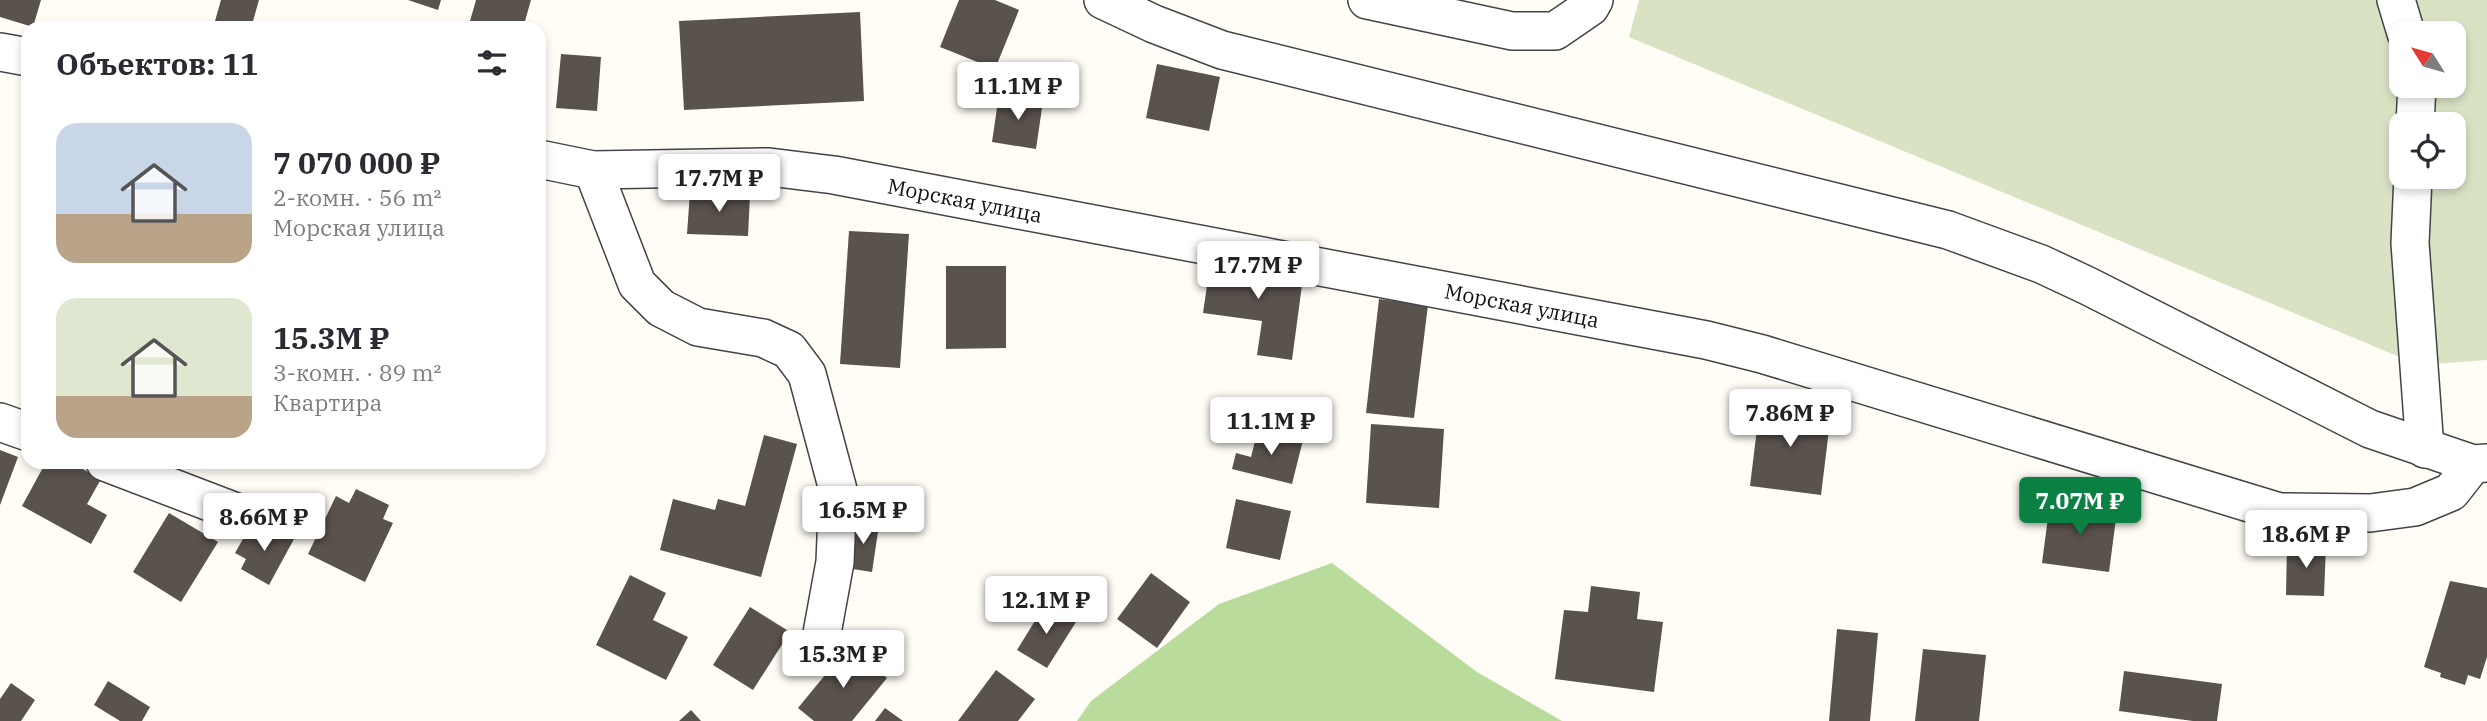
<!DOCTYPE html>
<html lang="ru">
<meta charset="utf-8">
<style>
:root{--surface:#fff;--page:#f2f2f3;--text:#2b2b33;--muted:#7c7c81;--accent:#0b8043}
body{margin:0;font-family:"IBM Plex Serif",serif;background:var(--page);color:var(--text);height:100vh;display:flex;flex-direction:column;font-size:26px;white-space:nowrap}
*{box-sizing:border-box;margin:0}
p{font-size:23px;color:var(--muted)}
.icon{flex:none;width:38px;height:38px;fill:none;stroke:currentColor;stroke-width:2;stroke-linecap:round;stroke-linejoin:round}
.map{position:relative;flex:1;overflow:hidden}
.panel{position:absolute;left:21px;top:21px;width:525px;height:448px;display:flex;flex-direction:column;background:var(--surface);border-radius:21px;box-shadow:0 4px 10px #0003}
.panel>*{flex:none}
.needle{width:46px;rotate:307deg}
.controls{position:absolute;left:2389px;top:21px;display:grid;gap:14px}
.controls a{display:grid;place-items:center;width:77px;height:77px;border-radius:14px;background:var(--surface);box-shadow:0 4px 10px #0003;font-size:35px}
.price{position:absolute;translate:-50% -60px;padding:0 16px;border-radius:7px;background:#fff;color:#222;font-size:23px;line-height:46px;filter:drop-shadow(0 2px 4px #0008)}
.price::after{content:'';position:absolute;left:50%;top:42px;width:21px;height:16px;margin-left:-10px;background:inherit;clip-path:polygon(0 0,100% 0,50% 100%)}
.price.selected{background:var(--accent);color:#fff}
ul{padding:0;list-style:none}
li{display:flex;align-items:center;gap:21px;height:175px;padding:0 35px}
li span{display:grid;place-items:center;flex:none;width:196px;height:140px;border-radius:21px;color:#555}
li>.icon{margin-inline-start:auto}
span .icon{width:84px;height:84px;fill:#fffc;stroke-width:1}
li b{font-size:30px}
h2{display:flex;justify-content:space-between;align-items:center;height:84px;padding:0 35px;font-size:30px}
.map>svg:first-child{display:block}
.forest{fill:#b9dc9c}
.cemetery{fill:#d9e3c4;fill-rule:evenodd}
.building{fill:#5a524d}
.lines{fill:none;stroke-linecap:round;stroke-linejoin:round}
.minor-casing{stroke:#444;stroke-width:40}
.minor{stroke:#fff;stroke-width:37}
.labels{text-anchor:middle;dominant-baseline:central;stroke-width:7;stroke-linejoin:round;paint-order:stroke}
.street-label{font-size:21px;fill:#111;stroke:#fff}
</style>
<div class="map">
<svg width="2487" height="721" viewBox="0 0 2487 721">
<rect width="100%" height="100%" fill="#fffdf5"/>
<!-- forest -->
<path class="forest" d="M1332,563L1477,672L1562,721H1077L1091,701L1219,604Z"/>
<!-- cemetery -->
<path class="cemetery" d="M1639,0H2487V360L2419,365L1629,37ZM2401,33H2454V86H2401ZM2401,124H2454V177H2401Z"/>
<!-- building -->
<g class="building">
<path d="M0,0H41L33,27L0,17Z"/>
<path d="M221,0H259L251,28H213Z"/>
<path d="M408,0H441L438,10Z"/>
<path d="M476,0H531L523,28H468Z"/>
<path d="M959,0H995L1019,10L995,69L940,47Z"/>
<path d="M860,12L864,101L684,110L679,21Z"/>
<path d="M561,54L601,57L597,111L556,108Z"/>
<path d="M1157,64L1220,77L1209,131L1146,118Z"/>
<path d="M999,94L1043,101L1036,149L992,142Z"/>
<path d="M690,192L750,195L748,236L687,234Z"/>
<path d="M849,231L909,234L900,368L840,364Z"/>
<path d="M1211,258L1304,270L1292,360L1257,355L1262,321L1203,313Z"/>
<path d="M946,266H1006V348L946,349Z"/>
<path d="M1379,299L1428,305L1414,418L1366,413Z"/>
<path d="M1760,404L1831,413L1821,495L1750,486Z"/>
<path d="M1371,424L1444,429L1439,508L1366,503Z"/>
<path d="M1258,429L1303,440L1292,484L1232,469L1236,453L1251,457Z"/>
<path d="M764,435L797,444L761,577L660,550L673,499L715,510L718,499L745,506Z"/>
<path d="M0,450L18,457L0,505Z"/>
<path d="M46,462H70L101,479L87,504L107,515L91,544L22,506Z"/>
<path d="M356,489L389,505L383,519L393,523L365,582L308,554L336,496L349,503Z"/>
<path d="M1236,499L1291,511L1280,560L1226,548Z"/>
<path d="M2050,502L2117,511L2109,572L2042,563Z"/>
<path d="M169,513L218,542L181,602L133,572Z"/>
<path d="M853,521L879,525L872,572L846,568Z"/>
<path d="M266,524L294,539L269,585L241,569L246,559L235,553L248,530L259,536Z"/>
<path d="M2287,544L2326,545L2324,596L2286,595Z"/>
<path d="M1151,573L1190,602L1157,648L1117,619Z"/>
<path d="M630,575L666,593L653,620L688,637L666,680L596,645Z"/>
<path d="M2450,581L2487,588V657L2480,679L2468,675L2465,685L2440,677L2441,673L2424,667Z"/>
<path d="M1591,586L1640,592L1637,619L1663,622L1654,692L1555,679L1564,610L1588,612Z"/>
<path d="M1046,603L1076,622L1047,668L1017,650Z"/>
<path d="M750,607L790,632L753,690L713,665Z"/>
<path d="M1837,629L1878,633L1870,721H1829Z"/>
<path d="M848,647L887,678L852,721H814L798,708Z"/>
<path d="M1923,649L1986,655L1979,721H1915Z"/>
<path d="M996,670L1035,699L1018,721H958Z"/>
<path d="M2124,671L2222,684L2217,721H2193L2119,711Z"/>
<path d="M108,681L150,707L142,721H120L94,705Z"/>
<path d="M11,683L35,700L21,721H0V699Z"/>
<path d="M885,708L903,721H875Z"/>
<path d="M691,710L701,721H679Z"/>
</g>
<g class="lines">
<defs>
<g id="minor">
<path d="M1103,0L1154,24L1222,50L1948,230L2041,264L2088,286L2370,429L2473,464L2487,463"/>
<path d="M1367,0L1512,31H1555L1590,7L1594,0"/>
<path d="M2396,0L2406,33"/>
<path d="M0,52L28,57"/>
<path d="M2415,124L2417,86"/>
<path d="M539,159L593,170L769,167L834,175L1706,340L1762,354L2279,512L2370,513L2415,507L2451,492L2473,464"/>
<path d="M593,170L637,284L661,308L698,327L763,338L789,350L807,374L838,490L835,562L818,655"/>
<path d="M2413,177L2410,243L2425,449"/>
<path d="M0,422L28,432"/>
<path d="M105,462L241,514"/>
</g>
</defs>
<!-- minor casing -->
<use href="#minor" class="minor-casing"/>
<!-- minor -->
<use href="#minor" class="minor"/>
</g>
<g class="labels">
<!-- street labels -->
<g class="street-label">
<text transform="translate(965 200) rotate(11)">Морская улица</text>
<text transform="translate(1522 305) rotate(11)">Морская улица</text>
</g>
</g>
</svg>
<div class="controls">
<a><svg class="needle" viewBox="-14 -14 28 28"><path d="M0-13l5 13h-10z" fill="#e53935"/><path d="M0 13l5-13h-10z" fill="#7c7c81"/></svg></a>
<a><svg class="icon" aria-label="locate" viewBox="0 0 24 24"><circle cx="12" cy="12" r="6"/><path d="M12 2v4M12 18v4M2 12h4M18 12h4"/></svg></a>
</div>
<b class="price" style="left:1018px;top:122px">11.1M ₽</b>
<b class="price" style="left:719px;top:214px">17.7M ₽</b>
<b class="price" style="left:1258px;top:301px">17.7M ₽</b>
<b class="price" style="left:1790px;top:449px">7.86M ₽</b>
<b class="price" style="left:1271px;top:457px">11.1M ₽</b>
<b class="price selected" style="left:2080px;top:537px">7.07M ₽</b>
<b class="price" style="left:863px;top:546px">16.5M ₽</b>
<b class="price" style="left:264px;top:553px">8.66M ₽</b>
<b class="price" style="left:2306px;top:570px">18.6M ₽</b>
<b class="price" style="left:1046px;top:636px">12.1M ₽</b>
<b class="price" style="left:843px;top:690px">15.3M ₽</b>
<section class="panel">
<h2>Объектов: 11<svg class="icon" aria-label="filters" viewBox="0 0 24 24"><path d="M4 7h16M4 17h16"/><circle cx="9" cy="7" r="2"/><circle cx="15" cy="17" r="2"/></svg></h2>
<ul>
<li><span style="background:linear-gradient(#c9d6e8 65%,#b9a48a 0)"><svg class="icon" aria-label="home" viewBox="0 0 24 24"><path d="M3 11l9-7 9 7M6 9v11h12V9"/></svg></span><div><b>7 070 000 ₽</b><p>2-комн. · 56 m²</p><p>Морская улица</p></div></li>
<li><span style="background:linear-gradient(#dfe7d0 70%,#b9a48a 0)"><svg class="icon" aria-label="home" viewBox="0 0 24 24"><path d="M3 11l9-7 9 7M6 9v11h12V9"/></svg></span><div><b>15.3M ₽</b><p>3-комн. · 89 m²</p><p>Квартира</p></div></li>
</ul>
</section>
</div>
